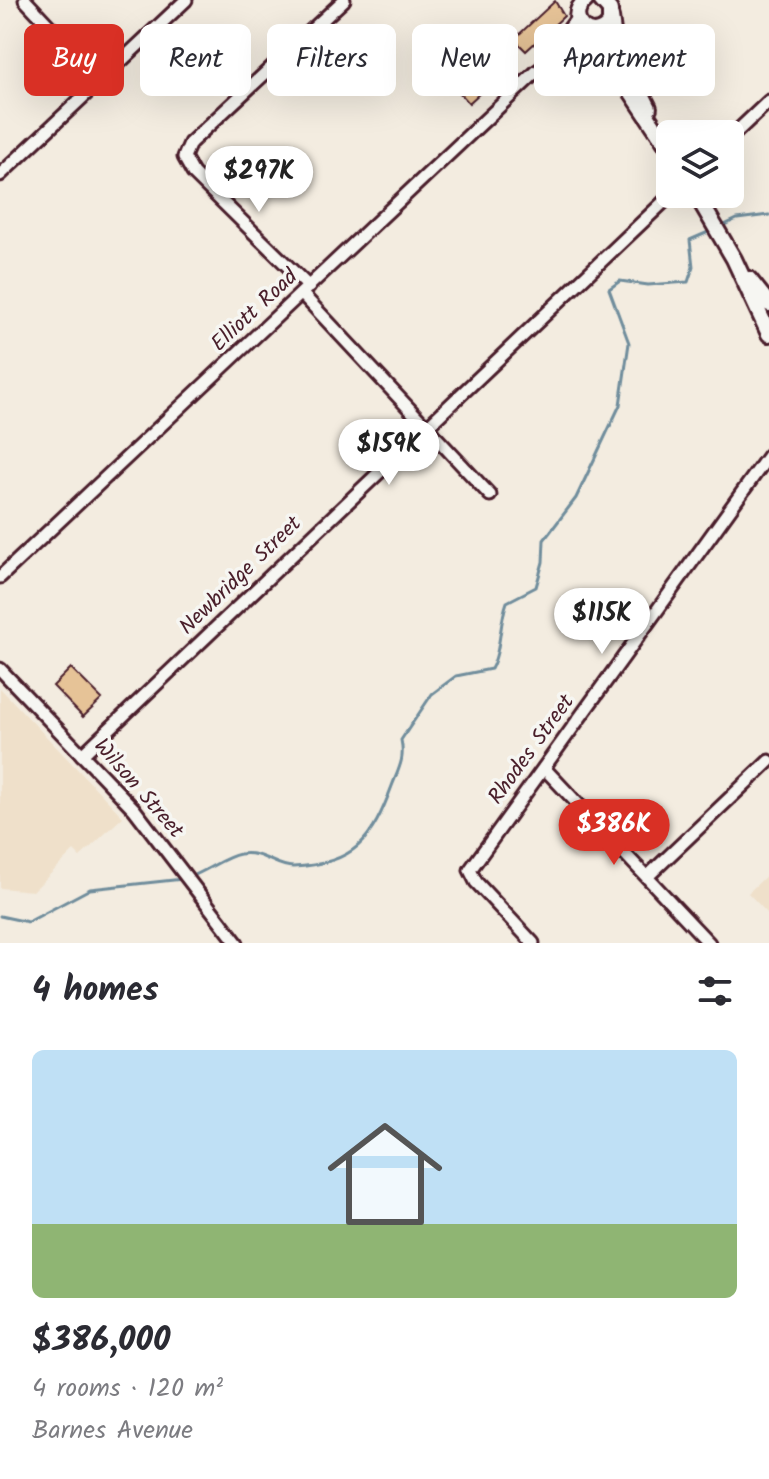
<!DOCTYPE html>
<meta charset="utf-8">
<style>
:root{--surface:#fff;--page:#f2f2f3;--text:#2b2b33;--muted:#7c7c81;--line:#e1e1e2;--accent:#d93025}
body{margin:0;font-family:Kalam,sans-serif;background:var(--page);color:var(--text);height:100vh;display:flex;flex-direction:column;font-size:30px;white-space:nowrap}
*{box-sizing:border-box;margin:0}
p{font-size:26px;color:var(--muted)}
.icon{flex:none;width:44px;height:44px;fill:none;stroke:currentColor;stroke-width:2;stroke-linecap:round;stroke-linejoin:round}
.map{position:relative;height:943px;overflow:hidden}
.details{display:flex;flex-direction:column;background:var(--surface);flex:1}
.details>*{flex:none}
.guide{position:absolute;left:24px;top:24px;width:722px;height:72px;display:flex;gap:16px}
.tools{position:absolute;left:656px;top:120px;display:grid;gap:16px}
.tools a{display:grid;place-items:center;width:88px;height:88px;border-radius:12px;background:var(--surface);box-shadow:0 8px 32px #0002;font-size:40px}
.price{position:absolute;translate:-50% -68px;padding:0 18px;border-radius:28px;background:#fff;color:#222;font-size:26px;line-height:52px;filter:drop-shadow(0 2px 4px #0008)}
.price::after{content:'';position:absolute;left:50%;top:48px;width:24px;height:18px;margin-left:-12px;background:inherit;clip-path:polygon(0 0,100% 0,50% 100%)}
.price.selected{background:var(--accent);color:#fff}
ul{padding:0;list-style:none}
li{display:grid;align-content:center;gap:16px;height:424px;padding:0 32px}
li+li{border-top:2px solid var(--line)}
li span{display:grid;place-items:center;height:248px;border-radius:12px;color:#555}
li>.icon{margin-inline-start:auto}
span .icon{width:144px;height:144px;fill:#fffc;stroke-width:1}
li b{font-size:34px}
h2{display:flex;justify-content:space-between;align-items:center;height:96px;padding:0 32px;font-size:34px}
.chip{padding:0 28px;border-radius:12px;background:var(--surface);box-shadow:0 8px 32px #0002;font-size:28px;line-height:72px}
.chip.selected{background:var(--accent);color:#fff}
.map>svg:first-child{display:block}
.built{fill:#efe0ca}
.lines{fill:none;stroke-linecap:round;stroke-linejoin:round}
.stream{stroke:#6f8d9c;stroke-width:3}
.building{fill:#e6c397;stroke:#4a1f2b;stroke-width:2}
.minor-casing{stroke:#4a1f2b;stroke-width:17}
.major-casing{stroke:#4a1f2b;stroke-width:20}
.minor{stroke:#f6f6f2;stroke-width:11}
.major{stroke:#f6f6f2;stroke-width:14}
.labels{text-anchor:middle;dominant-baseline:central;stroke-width:7;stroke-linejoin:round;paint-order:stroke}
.street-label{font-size:22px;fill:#4a1f2b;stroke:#f6f6f2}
</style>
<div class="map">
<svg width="769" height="943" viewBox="0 0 769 943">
<rect width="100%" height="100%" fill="#f3ece0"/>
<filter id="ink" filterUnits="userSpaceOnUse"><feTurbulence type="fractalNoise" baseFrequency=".0125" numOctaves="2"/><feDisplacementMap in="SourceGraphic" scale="16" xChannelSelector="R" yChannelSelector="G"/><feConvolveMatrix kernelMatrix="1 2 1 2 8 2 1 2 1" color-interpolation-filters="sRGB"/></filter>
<g filter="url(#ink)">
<!-- built -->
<g class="built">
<path d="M0,688L123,817L80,857L74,851L33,891L0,888Z"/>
<path d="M769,873V915L748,893Z"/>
</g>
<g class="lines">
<!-- stream -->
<g class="stream">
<path d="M720,227L737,219L769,215"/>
<path d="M190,877C207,871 224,857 240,854C261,850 275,867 293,867C355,864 372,840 392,786C399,768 405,759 401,740L432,694L456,676L491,669C501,651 499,624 507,602L536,587L543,562L544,540L576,498L620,405L629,343L609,289L620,281L648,285L688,282L693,267L690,240L713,230"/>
<path d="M0,916L28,922L90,889L183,879"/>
</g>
</g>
<!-- building -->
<g class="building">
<path d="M555,1L564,16L526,51L514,39Z"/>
<path d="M494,36L507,49L496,60L483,47Z"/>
<path d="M505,51L513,59L504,68L496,60Z"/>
<path d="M463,73L471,81L466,86L457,77Z"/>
<path d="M471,83L480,93L469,103L460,93Z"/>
<path d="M71,668L102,699L83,717L53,686Z"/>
</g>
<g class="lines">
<defs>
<g id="minor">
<path d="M25,0L100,80"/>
<path d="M549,57L577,18"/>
<path d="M730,138L769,101"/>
<path d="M0,175L186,0"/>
<path d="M309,287L193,173L184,157L190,143L344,0"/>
<path d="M302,294L490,495"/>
<path d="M0,577L536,72L591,33"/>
<path d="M0,669L134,809L237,943"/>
<path d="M82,755L672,194"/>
<path d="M544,768L709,943"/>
<path d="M647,877L769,761"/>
<path d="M533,943L476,882L470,870L769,455"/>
</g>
<g id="major">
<path d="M586,0C562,19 593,47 610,22V10L601,0"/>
<path d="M611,17L614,39L649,108"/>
<path d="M592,33L670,150"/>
<path d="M696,194L734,259L769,334"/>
<path d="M749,279L769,304"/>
</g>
</defs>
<!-- minor casing -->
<use href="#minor" class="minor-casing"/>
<!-- major casing -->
<use href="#major" class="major-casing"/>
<!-- minor -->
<use href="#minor" class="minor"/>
<!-- major -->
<use href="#major" class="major"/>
</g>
</g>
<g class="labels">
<!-- street labels -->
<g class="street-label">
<text transform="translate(255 311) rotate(-43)">Elliott Road</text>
<text transform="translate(241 576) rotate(-44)">Newbridge Street</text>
<text transform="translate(532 750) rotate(-54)">Rhodes Street</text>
<text transform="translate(138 789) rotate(49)">Wilson Street</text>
</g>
</g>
</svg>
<div class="tools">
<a><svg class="icon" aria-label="layers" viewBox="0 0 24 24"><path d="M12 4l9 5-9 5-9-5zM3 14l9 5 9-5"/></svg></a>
</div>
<b class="price" style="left:259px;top:214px">$297K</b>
<b class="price" style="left:389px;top:487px">$159K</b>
<b class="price" style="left:602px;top:656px">$115K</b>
<b class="price selected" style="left:614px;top:867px">$386K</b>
<div class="guide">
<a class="chip selected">Buy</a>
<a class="chip">Rent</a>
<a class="chip">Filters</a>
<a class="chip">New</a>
<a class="chip">Apartment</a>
</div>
</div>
<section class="details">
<h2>4 homes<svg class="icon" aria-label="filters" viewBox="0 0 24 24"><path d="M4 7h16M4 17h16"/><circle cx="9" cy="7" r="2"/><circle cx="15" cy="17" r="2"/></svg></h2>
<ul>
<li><span style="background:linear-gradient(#bfe0f5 70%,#8fb573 0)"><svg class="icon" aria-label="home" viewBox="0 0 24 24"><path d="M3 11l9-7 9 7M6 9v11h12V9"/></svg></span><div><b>$386,000</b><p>4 rooms · 120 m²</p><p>Barnes Avenue</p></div></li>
</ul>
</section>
